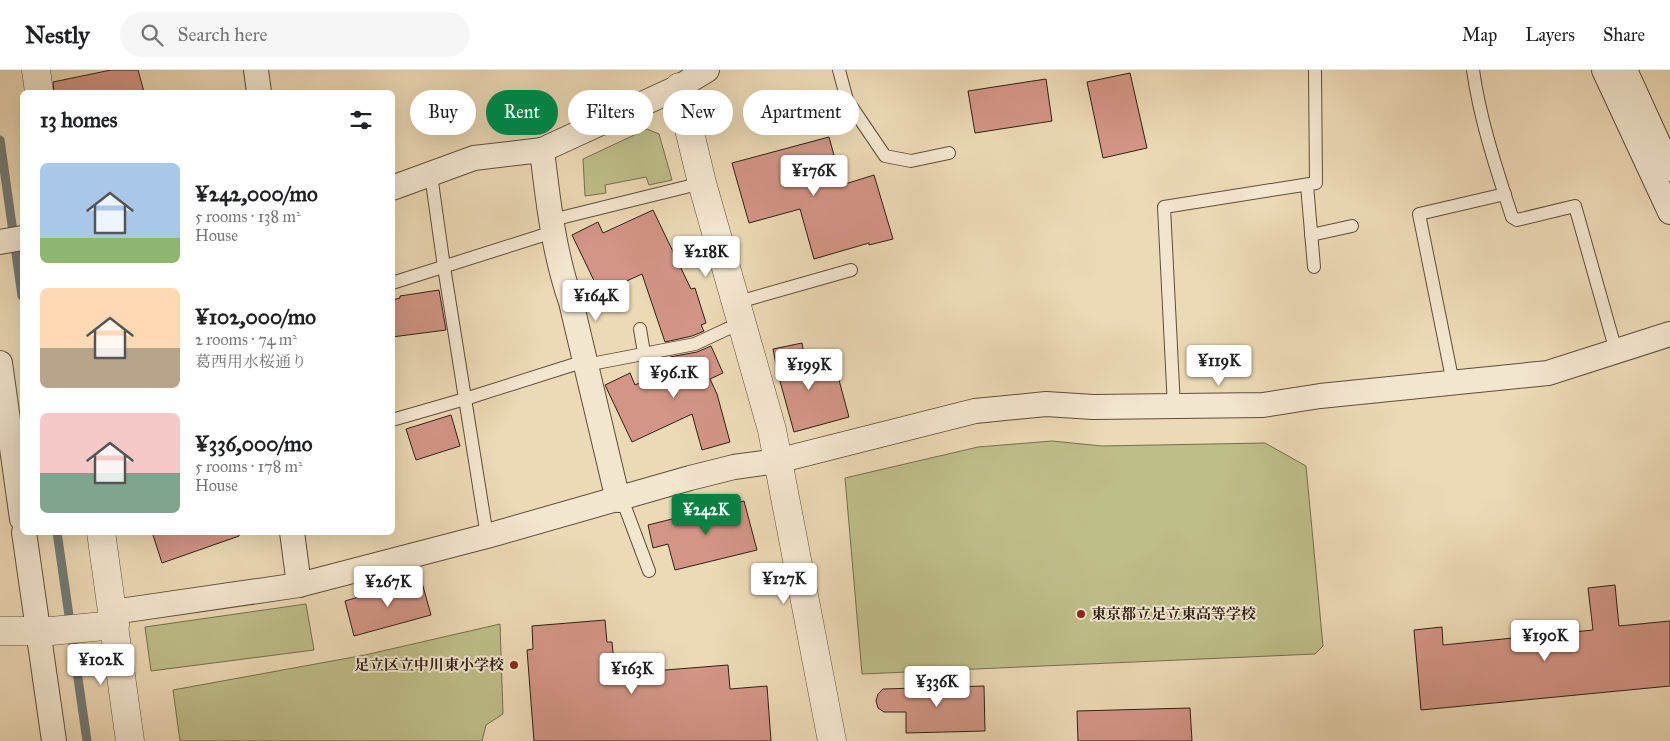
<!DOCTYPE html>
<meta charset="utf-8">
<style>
:root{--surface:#fff;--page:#f6f6f6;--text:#202124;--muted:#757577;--line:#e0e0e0;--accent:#0b8043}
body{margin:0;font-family:"IM FELL Great Primer","Noto Serif JP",serif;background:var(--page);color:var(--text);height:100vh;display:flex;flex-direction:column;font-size:19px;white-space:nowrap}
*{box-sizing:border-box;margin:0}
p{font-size:16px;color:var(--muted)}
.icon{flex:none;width:28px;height:28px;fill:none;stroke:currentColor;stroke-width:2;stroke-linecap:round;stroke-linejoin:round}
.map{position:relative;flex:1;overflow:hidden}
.side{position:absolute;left:20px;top:20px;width:375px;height:445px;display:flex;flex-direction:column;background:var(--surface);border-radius:8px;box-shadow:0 5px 20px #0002}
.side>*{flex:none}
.top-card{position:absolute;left:410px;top:20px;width:475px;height:45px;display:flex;gap:10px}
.price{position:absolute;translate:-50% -42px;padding:0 11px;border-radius:5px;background:#fff;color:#222;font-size:16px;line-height:32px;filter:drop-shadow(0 1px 2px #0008)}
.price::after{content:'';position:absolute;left:50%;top:30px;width:15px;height:11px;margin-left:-8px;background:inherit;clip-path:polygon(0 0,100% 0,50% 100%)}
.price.on{background:var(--accent);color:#fff}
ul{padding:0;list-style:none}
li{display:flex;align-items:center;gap:15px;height:125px;padding:0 20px}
li span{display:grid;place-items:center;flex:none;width:140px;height:100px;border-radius:8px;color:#555}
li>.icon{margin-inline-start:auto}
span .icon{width:60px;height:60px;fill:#fffc;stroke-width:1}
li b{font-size:21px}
h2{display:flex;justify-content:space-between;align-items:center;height:60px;padding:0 20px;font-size:21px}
.tag{padding:0 18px;border-radius:22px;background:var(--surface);box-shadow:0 5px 20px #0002;font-size:18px;line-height:45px}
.tag.on{background:var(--accent);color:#fff}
header{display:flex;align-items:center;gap:30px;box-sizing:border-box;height:70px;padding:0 25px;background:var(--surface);border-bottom:1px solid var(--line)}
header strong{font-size:24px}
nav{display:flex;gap:28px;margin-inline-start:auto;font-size:18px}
.search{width:350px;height:45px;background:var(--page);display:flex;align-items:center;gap:12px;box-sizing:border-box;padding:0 18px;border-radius:28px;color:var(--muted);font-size:19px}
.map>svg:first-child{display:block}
.green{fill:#bebe89;stroke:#766f4e}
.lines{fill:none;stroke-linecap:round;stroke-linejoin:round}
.stream{stroke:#727b77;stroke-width:9}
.building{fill:#d29586;stroke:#2f2014}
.service-casing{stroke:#5e4e3c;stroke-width:14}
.minor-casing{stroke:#5e4e3c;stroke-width:26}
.tertiary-casing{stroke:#5e4e3c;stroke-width:29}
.service{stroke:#f3e6cf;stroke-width:12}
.minor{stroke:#f3e6cf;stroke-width:24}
.tertiary{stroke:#f3e6cf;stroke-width:28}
.poi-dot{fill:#8f2418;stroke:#f3e6cf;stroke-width:2}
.labels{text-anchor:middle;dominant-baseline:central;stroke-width:4;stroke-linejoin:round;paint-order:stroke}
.poi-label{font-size:15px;font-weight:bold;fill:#2f2014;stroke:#f3e6cf;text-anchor:start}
</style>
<header>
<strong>Nestly</strong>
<div class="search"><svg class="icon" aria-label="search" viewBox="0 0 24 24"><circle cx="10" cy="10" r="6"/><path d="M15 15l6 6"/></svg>Search here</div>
<nav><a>Map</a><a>Layers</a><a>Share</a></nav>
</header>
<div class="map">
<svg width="1670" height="671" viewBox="0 0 1670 671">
<rect width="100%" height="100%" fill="#ecd9b5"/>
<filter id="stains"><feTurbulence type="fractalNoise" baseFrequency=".004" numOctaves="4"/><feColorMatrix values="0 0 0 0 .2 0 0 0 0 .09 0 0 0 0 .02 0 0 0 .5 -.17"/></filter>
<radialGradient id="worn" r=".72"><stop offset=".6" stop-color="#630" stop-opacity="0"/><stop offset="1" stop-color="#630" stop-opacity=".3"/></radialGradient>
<!-- green -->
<g class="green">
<path d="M647,59L659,64L672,110L649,115L646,107L605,115L606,123L585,126L583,89Z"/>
<path d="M1052,371L1102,376L1265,373L1306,396L1323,576L1315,584L862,604L845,408L978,377Z"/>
<path d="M306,534L314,580L151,601L145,557Z"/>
<path d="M500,554L503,644L486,655L482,671H180L173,620L365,585Z"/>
</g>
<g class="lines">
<!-- stream -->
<g class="stream">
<path d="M0,70L22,226"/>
<path d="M57,462L87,671"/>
</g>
</g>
<!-- building -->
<g class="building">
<path d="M111,0H138L144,22H54L53,12Z"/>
<path d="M1130,3L1147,78L1103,88L1087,12Z"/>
<path d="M1046,9L1052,51L975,63L968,21Z"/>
<path d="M829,67L842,115L874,105L893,169L869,175V173L814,189L800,139L749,153L732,93Z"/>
<path d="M653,140L691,219L695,218L706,253L701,255L704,261L692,266L665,272L642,204L600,223L572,165L598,152L603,163Z"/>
<path d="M439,220L446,260L392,267V230L400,228V226Z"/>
<path d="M802,273L808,307L836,299L849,347L794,362L778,304L773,279Z"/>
<path d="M711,276L723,303L710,309L717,324L730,372L702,380L692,344L632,372L605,315L630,303L635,315L673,297L670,287L697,282Z"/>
<path d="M451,345L460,376L416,390L406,359Z"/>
<path d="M744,431L757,480L675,500L668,474L653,478L648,455Z"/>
<path d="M152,462H239V466L162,493Z"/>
<path d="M421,509L431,545L354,566L345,531Z"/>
<path d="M1615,515L1619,556L1670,551V616L1421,640L1414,560L1442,557L1443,575L1593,560L1588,518Z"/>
<path d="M605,550L607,572H612L615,604L728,595L730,619L767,616L771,671H534L527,580L533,579L532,556Z"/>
<path d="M984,616L985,661L906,663V642H884L878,638L876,631L878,624L883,619Z"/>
<path d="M1190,638L1192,671H1078L1077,641Z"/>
</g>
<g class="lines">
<defs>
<g id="service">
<path d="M839,0L847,30L885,86L911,91L949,83"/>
<path d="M1473,0C1480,50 1496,98 1512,147L1517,150L1575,136L1616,281"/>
<path d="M431,105L444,197L487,466"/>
<path d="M1307,115L1314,197"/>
<path d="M552,150L702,113"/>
<path d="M1311,165L1352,156"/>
<path d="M392,213L553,162"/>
<path d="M735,233L851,200"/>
<path d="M640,259L644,283"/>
<path d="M586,295L695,274L727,259L741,255"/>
<path d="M1453,313L1419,144L1505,124"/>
<path d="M1174,337L1164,137L1316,113L1315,0"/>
<path d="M392,350L465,329L585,291"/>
<path d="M622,429L649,501"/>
</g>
<g id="minor">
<path d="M256,0L259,22"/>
<path d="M1604,0L1670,142"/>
<path d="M1625,0L1670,99"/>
<path d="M542,80C548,132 554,183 571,232L618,430"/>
<path d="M392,118L474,88L542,80L679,17L707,0"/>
<path d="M0,172L22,168"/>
<path d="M0,293L22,449"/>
<path d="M24,462L54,671"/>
<path d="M292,462L299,515"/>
<path d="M113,542L299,515L487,466L690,408L734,397L777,391L975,341L1046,334L1093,337L1263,335L1320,326L1548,303L1670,264"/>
</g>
<g id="tertiary">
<path d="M36,0L39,22"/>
<path d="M679,17L702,113L772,360L832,671"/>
<path d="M101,462L130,671"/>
<path d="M0,561H51L115,555"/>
</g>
</defs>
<!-- service casing -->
<use href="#service" class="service-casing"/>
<!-- minor casing -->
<use href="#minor" class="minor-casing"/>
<!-- tertiary casing -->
<use href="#tertiary" class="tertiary-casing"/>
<!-- service -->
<use href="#service" class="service"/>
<!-- minor -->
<use href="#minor" class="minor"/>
<!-- tertiary -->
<use href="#tertiary" class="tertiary"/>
</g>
<!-- markers -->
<g class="poi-dot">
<circle cx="1081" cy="544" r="5"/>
<circle cx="514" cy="595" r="5"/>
</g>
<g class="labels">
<!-- poi labels -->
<g class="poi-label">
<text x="1091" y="544">東京都立足立東高等学校</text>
<text x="504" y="595" text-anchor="end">足立区立中川東小学校</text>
</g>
</g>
<rect width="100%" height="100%" filter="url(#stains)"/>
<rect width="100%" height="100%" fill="url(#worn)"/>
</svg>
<b class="price" style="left:814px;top:127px">¥176K</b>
<b class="price" style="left:706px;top:208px">¥218K</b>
<b class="price" style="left:596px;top:252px">¥164K</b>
<b class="price" style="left:1219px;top:317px">¥119K</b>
<b class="price" style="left:809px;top:321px">¥199K</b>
<b class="price" style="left:674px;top:329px">¥96.1K</b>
<b class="price on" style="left:706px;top:466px">¥242K</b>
<b class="price" style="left:784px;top:535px">¥127K</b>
<b class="price" style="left:388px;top:538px">¥267K</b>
<b class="price" style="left:1545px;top:592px">¥190K</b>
<b class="price" style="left:101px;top:616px">¥102K</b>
<b class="price" style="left:632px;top:625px">¥163K</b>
<b class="price" style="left:937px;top:638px">¥336K</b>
<div class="top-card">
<a class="tag">Buy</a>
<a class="tag on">Rent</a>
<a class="tag">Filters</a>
<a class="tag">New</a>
<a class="tag">Apartment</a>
</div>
<section class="side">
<h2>13 homes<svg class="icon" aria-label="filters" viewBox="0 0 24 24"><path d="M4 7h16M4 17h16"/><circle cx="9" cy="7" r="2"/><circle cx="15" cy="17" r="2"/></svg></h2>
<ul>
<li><span style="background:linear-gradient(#a9c7e8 75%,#8fb573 0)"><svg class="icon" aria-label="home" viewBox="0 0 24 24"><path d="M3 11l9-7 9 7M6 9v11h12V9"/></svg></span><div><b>¥242,000/mo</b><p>5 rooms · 138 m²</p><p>House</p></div></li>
<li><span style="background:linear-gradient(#ffd9b3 60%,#b9a48a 0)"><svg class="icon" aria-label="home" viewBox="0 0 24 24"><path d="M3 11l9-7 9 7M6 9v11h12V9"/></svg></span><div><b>¥102,000/mo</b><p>2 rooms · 74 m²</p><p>葛西用水桜通り</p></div></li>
<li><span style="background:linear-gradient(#f6c9c9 60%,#7fa58c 0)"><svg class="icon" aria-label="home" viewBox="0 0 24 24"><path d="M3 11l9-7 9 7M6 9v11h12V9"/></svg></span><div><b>¥336,000/mo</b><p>5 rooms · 178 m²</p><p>House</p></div></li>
</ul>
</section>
</div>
